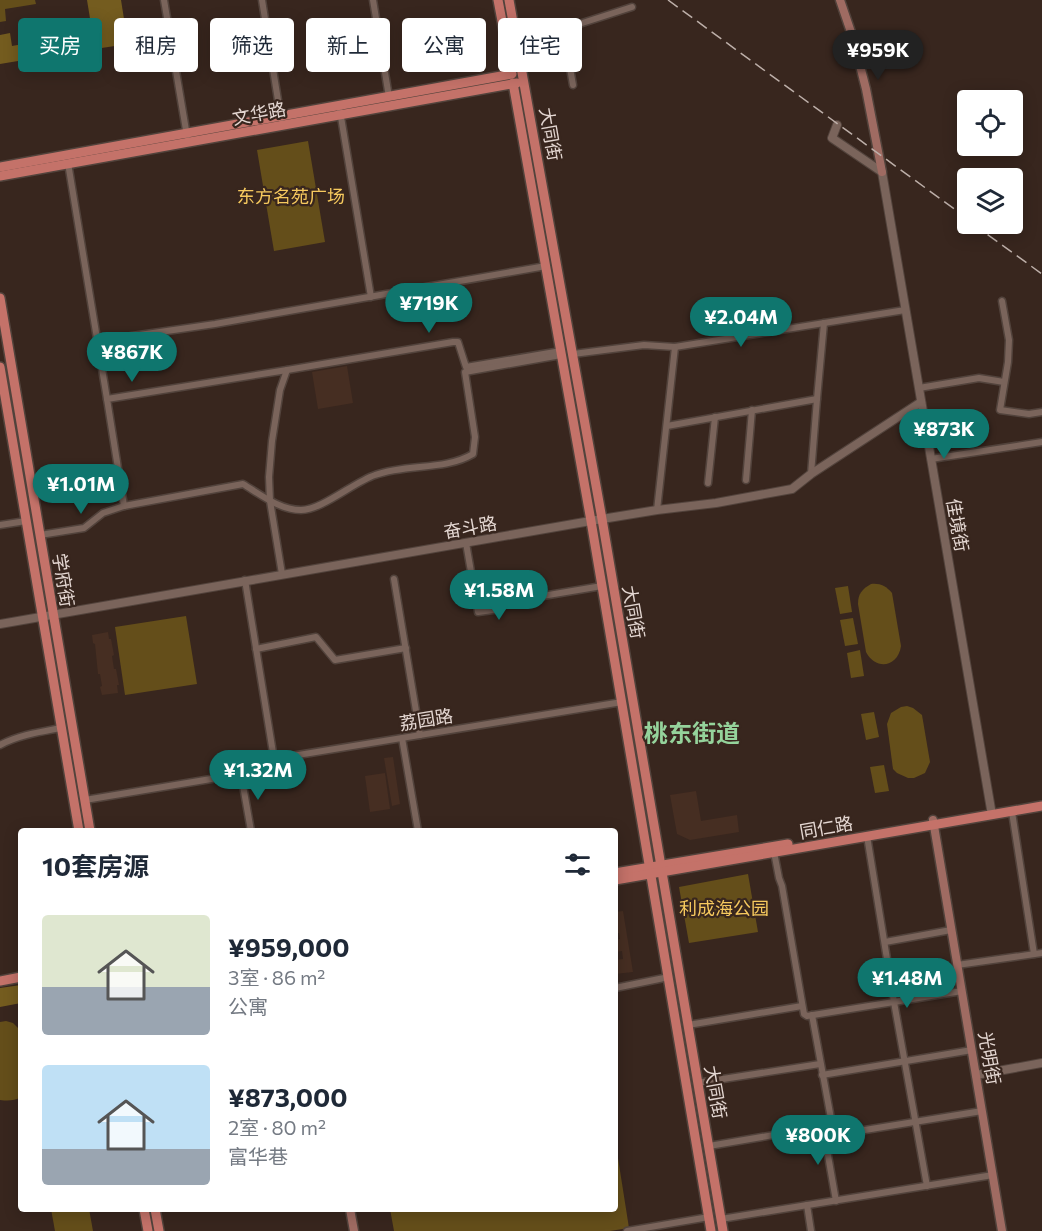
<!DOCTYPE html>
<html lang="zh">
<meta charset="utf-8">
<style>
:root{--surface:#fff;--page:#f2f2f3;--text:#1f2937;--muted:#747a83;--accent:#0f766e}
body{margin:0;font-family:Commissioner,"Noto Sans SC",sans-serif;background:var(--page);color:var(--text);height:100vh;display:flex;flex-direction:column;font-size:22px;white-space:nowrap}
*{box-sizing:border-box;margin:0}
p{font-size:20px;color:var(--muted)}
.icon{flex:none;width:33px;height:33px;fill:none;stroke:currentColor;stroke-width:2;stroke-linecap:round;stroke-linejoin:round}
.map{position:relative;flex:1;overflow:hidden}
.details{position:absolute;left:18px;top:828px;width:600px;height:384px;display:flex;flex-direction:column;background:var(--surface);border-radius:6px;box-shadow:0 3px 15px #0003}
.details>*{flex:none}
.top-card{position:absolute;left:18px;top:18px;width:600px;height:54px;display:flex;gap:12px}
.controls{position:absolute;left:957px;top:90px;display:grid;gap:12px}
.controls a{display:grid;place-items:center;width:66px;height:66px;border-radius:6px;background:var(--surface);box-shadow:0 3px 15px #0003;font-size:30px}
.price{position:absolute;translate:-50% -51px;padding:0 14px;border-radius:21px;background:var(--accent);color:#fff;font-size:20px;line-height:39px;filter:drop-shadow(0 2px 3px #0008)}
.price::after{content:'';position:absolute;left:50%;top:36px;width:18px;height:14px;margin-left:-9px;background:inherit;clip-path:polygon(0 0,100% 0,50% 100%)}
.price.active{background:#222;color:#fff}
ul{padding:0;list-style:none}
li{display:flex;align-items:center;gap:18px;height:150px;padding:0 24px}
li span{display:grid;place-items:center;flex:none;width:168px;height:120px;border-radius:6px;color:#555}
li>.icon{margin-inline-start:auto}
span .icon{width:72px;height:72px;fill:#fffc;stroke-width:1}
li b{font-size:26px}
h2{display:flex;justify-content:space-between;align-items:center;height:72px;padding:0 24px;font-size:26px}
.tag{padding:0 21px;border-radius:6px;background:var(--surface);box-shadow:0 3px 15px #0003;font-size:21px;line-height:54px}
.tag.active{background:var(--accent);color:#fff}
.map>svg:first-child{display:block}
.built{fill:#462e22}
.green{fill:#644e1a}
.forest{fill:#745c1f}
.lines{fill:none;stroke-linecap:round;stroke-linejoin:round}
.minor-casing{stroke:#52433c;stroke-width:9}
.tertiary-casing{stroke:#52433c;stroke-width:10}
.secondary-casing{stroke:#52433c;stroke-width:11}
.primary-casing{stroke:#52433c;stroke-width:12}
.minor{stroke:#7a645b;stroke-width:6}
.tertiary{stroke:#7a645b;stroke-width:8}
.secondary{stroke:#9f6b62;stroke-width:8}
.primary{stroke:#c47269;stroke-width:9}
.rail{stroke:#bdafa9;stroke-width:1.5;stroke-dasharray:12 6;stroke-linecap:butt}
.labels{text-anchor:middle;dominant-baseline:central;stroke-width:4.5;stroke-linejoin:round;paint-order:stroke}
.street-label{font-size:18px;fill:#e4d7d2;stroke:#38261e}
.park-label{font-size:18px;fill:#f6c95e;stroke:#38261e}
.district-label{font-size:24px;font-weight:bold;fill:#95d39b;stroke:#38261e}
</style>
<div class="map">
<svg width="1042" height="1231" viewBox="0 0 1042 1231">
<rect width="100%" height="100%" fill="#38261e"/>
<!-- built -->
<g class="built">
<path d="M347,366L353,403L318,409L312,372Z"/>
<path d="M108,632L109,639H111L114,655L112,656L114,669H116L119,685H117L118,693L102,695L100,687L102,686L100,674H98L95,644L93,643L92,635Z"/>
<path d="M393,757L400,804L392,806L384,758Z"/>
<path d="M385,773L390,809L370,812L365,776Z"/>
<path d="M696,791L701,821L737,815L739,832L690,840L677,834L670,795Z"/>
<path d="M623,911L633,972L615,974V960L623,959L622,951L616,952L615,940L620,939L619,933H615V912Z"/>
</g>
<!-- green -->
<g class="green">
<path d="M0,0H35L36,4L5,9L6,21L0,22Z"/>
<path d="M308,141L325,242L274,251L257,150Z"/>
<path d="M871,584C880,583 886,586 892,593L901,646C898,667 876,671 866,652L858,604C858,594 862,589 871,584Z"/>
<path d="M848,586L852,612L840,614L835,588Z"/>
<path d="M186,616L197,684L125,695L115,627Z"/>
<path d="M853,618L858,644L845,646L840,620Z"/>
<path d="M860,650L864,676L851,678L847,653Z"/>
<path d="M907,706L913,708L922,715L930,762L925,773L914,778H908L897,773L893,769L887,724L891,713L901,707Z"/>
<path d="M874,712L879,737L866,740L861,714Z"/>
<path d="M884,765L889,791L875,793L870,767Z"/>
<path d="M748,874L758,932L689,943L679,887Z"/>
<path d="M6,1021L13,1023L21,1031V1097C14,1101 8,1101 0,1100V1022Z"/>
<path d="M615,1139L629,1228L610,1231H394L390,1209H615Z"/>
<path d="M51,1209H89L93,1231H55Z"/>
</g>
<!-- forest -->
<g class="forest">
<path d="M87,0H121L128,44L95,49Z"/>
<path d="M10,33L12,46L45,40L48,56L0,64V35Z"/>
<path d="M21,985V1003L0,1007V988Z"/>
</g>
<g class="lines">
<defs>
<g id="minor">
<path d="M164,0L187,136"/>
<path d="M262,0L281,119"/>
<path d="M373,0L389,97"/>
<path d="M563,29L573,85"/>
<path d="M517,44L632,7"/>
<path d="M340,111L371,297"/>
<path d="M68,163L107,399"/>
<path d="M1002,301L1009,340L1008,362L1000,410L1029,414L1042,412"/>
<path d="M98,341L215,324L546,266"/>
<path d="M573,354L644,345L675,347L905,310"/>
<path d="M919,388L979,378L1004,382"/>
<path d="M667,426L817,399"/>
<path d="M931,459L1042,442"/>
<path d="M811,474L817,399L824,323"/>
<path d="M746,480L752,410"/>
<path d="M708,483L715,417"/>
<path d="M124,506L107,399L287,370L453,342H458L466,367L561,351"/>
<path d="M657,510L675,347"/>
<path d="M0,525L26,521"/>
<path d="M40,535L84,528L103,513L124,506L243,484C261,495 280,510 301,510C322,510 354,482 375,475C408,463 444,471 473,454L475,437L465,372L561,355"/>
<path d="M466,543L478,612L500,609L507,602L602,586"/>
<path d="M282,574L270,501L269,477L272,441L280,390L287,370"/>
<path d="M394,579L420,735"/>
<path d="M245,580L274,759"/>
<path d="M256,649L316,637L335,660L406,648"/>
<path d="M402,738L418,831"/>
<path d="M0,745C19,735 40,732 61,728"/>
<path d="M241,774L249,763L622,702"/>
<path d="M241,774L251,831"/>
<path d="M85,800L241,774"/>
<path d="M1012,812L1034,954"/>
<path d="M867,836L894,1002L927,1186"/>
<path d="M774,852L779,878L782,886L804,1014L807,1016L962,991"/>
<path d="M885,942L951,930"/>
<path d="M957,965L1042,953"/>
<path d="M615,988L669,977"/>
<path d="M812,1015L834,1135L982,1111"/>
<path d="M688,1025L802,1006"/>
<path d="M822,1075L972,1050"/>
<path d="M697,1083L820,1064"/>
<path d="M823,1127L836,1201"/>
<path d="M709,1146L832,1125"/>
<path d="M807,1205L811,1231"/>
<path d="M721,1219L993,1175"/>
<path d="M627,1231L709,1217"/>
</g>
<g id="tertiary">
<path d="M837,125L832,138L882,172L992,815"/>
<path d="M0,624L602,519L657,510L716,503L792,489L811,474L921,402"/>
<path d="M976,1075L1042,1063"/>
</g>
<g id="secondary">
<path d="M840,0L853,38L866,89L882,172"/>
<path d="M933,820L1002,1231"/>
<path d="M350,1209L354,1231"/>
</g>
<g id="primary">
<path d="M509,0L602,519L723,1231"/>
<path d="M513,83L591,521L711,1231"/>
<path d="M0,167L512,74L498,0"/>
<path d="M0,176L517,83"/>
<path d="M0,298L90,831"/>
<path d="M0,367L79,831"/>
<path d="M615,873L788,844"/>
<path d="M615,880L1042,806"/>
<path d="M0,981L21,977"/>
<path d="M144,1209L148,1231"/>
<path d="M155,1209L159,1231"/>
</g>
</defs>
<!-- minor casing -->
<use href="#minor" class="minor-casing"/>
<!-- tertiary casing -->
<use href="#tertiary" class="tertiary-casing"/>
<!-- secondary casing -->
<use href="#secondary" class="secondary-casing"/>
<!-- primary casing -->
<use href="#primary" class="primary-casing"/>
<!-- minor -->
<use href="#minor" class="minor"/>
<!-- tertiary -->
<use href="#tertiary" class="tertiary"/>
<!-- secondary -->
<use href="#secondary" class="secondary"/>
<!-- primary -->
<use href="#primary" class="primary"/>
<!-- rail -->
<g class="rail">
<path d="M668,0L968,219"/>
<path d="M973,224L1042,274"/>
</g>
</g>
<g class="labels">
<!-- street labels -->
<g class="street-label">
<text transform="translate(259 113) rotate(-11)">文华路</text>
<text transform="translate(551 134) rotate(80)">大同街</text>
<text transform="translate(958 525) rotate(80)">佳境街</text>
<text transform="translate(470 527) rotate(-10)">奋斗路</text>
<text transform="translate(64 580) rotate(81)">学府街</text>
<text transform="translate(634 612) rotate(80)">大同街</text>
<text transform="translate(426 719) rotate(-9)">荔园路</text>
<text transform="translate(826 827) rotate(-10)">同仁路</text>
<text transform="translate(990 1058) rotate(80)">光明街</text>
<text transform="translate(716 1092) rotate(80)">大同街</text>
</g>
<!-- park labels -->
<g class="park-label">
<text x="291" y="196">东方名苑广场</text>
<text x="724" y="908">利成海公园</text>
</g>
<!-- district labels -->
<g class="district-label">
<text x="692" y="732">桃东街道</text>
</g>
</g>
</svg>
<div class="controls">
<a><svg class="icon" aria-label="locate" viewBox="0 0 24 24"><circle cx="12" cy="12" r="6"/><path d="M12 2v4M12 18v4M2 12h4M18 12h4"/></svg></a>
<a><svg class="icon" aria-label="layers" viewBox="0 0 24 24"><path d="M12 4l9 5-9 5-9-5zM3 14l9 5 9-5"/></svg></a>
</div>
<b class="price active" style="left:878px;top:81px">¥959K</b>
<b class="price" style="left:429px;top:334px">¥719K</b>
<b class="price" style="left:741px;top:348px">¥2.04M</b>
<b class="price" style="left:132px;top:383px">¥867K</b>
<b class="price" style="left:944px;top:460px">¥873K</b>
<b class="price" style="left:81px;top:515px">¥1.01M</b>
<b class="price" style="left:499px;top:621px">¥1.58M</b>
<b class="price" style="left:258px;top:801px">¥1.32M</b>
<b class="price" style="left:907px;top:1009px">¥1.48M</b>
<b class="price" style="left:818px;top:1166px">¥800K</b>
<div class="top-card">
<a class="tag active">买房</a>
<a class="tag">租房</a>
<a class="tag">筛选</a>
<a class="tag">新上</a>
<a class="tag">公寓</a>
<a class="tag">住宅</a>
</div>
<section class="details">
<h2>10套房源<svg class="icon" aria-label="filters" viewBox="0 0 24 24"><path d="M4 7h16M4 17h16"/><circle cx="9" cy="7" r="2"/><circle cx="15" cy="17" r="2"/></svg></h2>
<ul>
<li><span style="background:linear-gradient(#dfe7d0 60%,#9aa5b1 0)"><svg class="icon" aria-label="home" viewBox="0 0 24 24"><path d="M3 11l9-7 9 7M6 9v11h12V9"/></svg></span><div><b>¥959,000</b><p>3室 · 86 m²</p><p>公寓</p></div></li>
<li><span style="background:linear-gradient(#bfe0f5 70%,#9aa5b1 0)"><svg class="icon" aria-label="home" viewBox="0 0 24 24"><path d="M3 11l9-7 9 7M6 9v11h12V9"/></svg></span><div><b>¥873,000</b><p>2室 · 80 m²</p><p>富华巷</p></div></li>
</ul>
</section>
</div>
